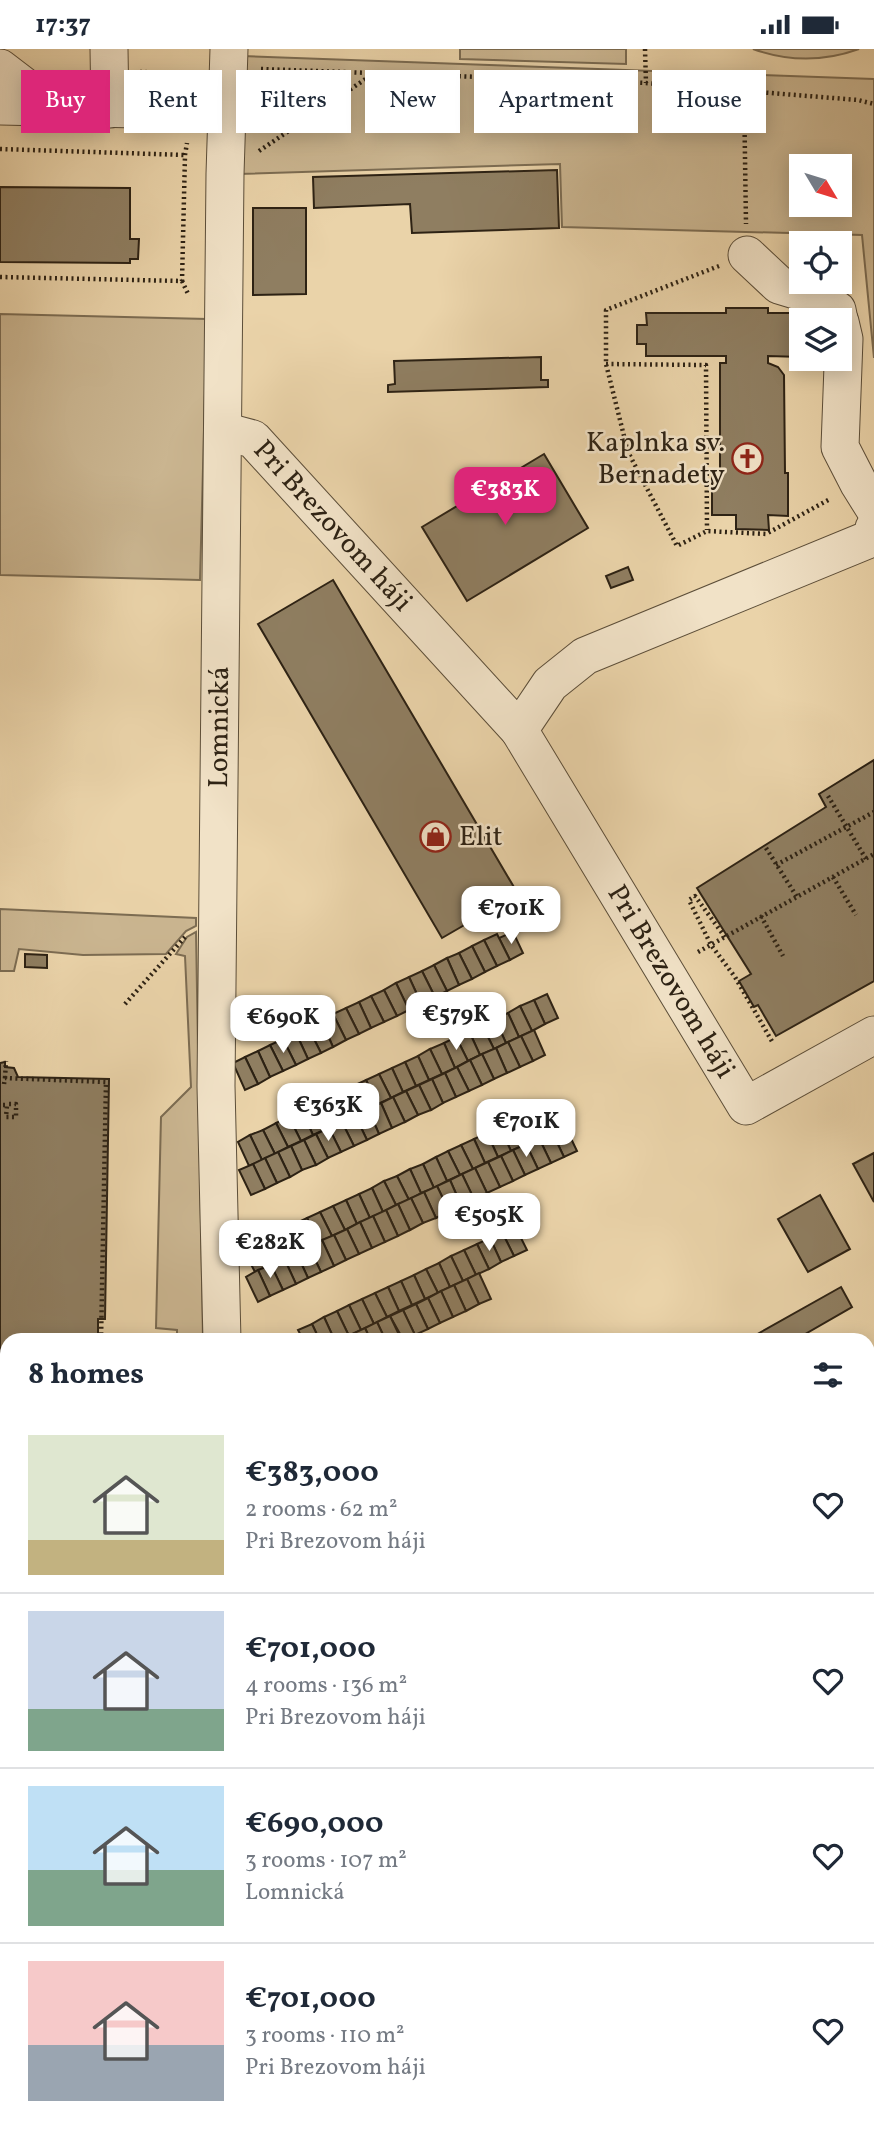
<!DOCTYPE html>
<meta charset="utf-8">
<style>
:root{--surface:#fff;--page:#f6f6f7;--text:#1f2937;--muted:#747a83;--line:#e0e1e3;--accent:#db2777}
body{margin:0;font-family:Vollkorn,serif;background:var(--page);color:var(--text);height:100vh;display:flex;flex-direction:column;font-size:26px;white-space:nowrap}
*{box-sizing:border-box;margin:0}
p{font-size:23px;color:var(--muted)}
.icon{flex:none;width:38px;height:38px;fill:none;stroke:currentColor;stroke-width:2;stroke-linecap:round;stroke-linejoin:round}
.map{position:relative;flex:1;overflow:hidden}
.drawer{position:absolute;left:0px;top:1284px;width:875px;height:800px;display:flex;flex-direction:column;background:var(--surface);border-radius:21px 21px 0 0;box-shadow:0 4px 18px #0003}
.drawer>*{flex:none}
.top-card{position:absolute;left:21px;top:21px;width:833px;height:63px;display:flex;gap:14px}
.needle{width:46px;rotate:128deg}
.fabs{position:absolute;left:789px;top:105px;display:grid;gap:14px}
.fabs a{display:grid;place-items:center;width:63px;height:63px;border-radius:0px;background:var(--surface);box-shadow:0 4px 18px #0003;font-size:35px}
.price{position:absolute;translate:-50% -60px;padding:0 16px;border-radius:14px;background:#fff;color:#222;font-size:23px;line-height:46px;filter:drop-shadow(0 2px 4px #0008)}
.price::after{content:'';position:absolute;left:50%;top:42px;width:21px;height:16px;margin-left:-10px;background:inherit;clip-path:polygon(0 0,100% 0,50% 100%)}
.price.active{background:var(--accent);color:#fff}
ul{padding:0;list-style:none}
li{display:flex;align-items:center;gap:21px;height:175px;padding:0 28px}
li+li{border-top:2px solid var(--line)}
li span{display:grid;place-items:center;flex:none;width:196px;height:140px;border-radius:0px;color:#555}
li>.icon{margin-inline-start:auto}
span .icon{width:84px;height:84px;fill:#fffc;stroke-width:1}
li b{font-size:30px}
h2{display:flex;justify-content:space-between;align-items:center;height:84px;padding:0 28px;font-size:30px}
.tag{padding:0 24px;border-radius:0px;background:var(--surface);box-shadow:0 4px 18px #0003;font-size:24px;line-height:63px}
.tag.active{background:var(--accent);color:#fff}
.status{display:flex;justify-content:space-between;align-items:center;height:49px;padding:0 35px;background:var(--surface);direction:ltr}
.status svg{height:19px;fill:currentColor}
.map>svg:first-child{display:block}
.green{fill:#cab590;stroke:#7c6c52;stroke-width:2;fill-rule:evenodd}
.building{fill:#8f7e61;stroke:#2d2214;stroke-width:2}
.lines{fill:none;stroke-linecap:round;stroke-linejoin:round}
.minor-casing{stroke:#5c4e39;stroke-width:39}
.major-casing{stroke:#2d2214;stroke-width:41}
.path{stroke:#2d2214;stroke-width:4.5;stroke-dasharray:2 3.5;stroke-linecap:butt}
.minor{stroke:#f1e2c7;stroke-width:37}
.major{stroke:#ead3a9;stroke-width:38}
.labels{text-anchor:middle;dominant-baseline:central;stroke-width:5;stroke-linejoin:round;paint-order:stroke}
.poi-label{font-size:28px;fill:#2d2214;stroke:#f1e2c7;text-anchor:end}
.street-label{font-size:28px;fill:#2d2214;stroke:#f1e2c7}
</style>
<div class="status"><b>17:37</b><svg viewBox="0 0 49 12"><path d="M0 12V9h3v3zM5 12V6h3v6zM10 12V3h3v9zM15 12V0h3v12zM26 1h20v11H26zM47 4h2v5h-2z"/></svg></div>
<div class="map">
<svg width="874" height="2084" viewBox="0 0 874 2084">
<rect width="100%" height="100%" fill="#ead3a9"/>
<filter id="stains"><feTurbulence type="fractalNoise" baseFrequency=".00286" numOctaves="4"/><feColorMatrix values="0 0 0 0 .2 0 0 0 0 .09 0 0 0 0 .02 0 0 0 .5 -.17"/></filter>
<radialGradient id="worn" r=".72"><stop offset=".6" stop-color="#630" stop-opacity="0"/><stop offset="1" stop-color="#630" stop-opacity=".3"/></radialGradient>
<!-- green -->
<g class="green">
<path d="M460,0H626V15L460,10Z"/>
<path d="M753,0H859C823,13 789,13 753,0Z"/>
<path d="M242,7L874,30V309L862,186L562,178L560,115L239,125ZM802,117H840V156H802Z"/>
<path d="M0,265L207,270L200,531L0,526Z"/>
<path d="M0,860L196,869V877L186,882L166,905L83,906L19,900L14,922H0Z"/>
<path d="M196,883L203,1291H177V1281L156,1279L161,1068L191,1038L185,907L176,905L187,888Z"/>
<path d="M0,1545H7V1647L0,1649Z"/>
<path d="M874,1591V2084H707L706,2077H868V1594Z"/>
</g>
<!-- building -->
<g class="building">
<path d="M557,121L559,179L412,184L410,155L314,159L313,128Z"/>
<path d="M0,138L130,139V190H139L138,210H130V214L0,213Z"/>
<path d="M253,159H306V245L253,246Z"/>
<path d="M726,259H768V264H818V271H802V308L768,307V314L778,318L784,326L785,424H788V467L768,466L769,481L736,480V466H712V424H720V314H726V307H646V295H637V276H647L646,264H726Z"/>
<path d="M541,308V331H548V338L388,343V336L395,335L394,312Z"/>
<path d="M544,405L588,479L467,552L422,478Z"/>
<path d="M628,518L633,531L611,539L606,527Z"/>
<path d="M333,531L518,845L442,889L258,575Z"/>
<path d="M874,711V932L776,987L758,956L754,958L739,932L751,925L697,839L826,758L819,745Z"/>
<path d="M513,883L523,904L510,911L499,889Z"/>
<path d="M497,885L510,911L497,917L484,891Z"/>
<path d="M484,891L497,917L485,923L472,897Z"/>
<path d="M472,897L485,923L472,930L459,904Z"/>
<path d="M459,904L472,930L459,936L447,909Z"/>
<path d="M25,905L47,906V919L25,918Z"/>
<path d="M447,909L459,936L447,942L434,916Z"/>
<path d="M434,916L447,942L435,948L422,922Z"/>
<path d="M422,922L435,948L421,954L409,928Z"/>
<path d="M409,928L421,954L409,961L396,934Z"/>
<path d="M396,934L409,961L397,967L384,941Z"/>
<path d="M384,941L397,967L384,973L371,947Z"/>
<path d="M547,945L558,969L545,975L534,951Z"/>
<path d="M371,947L384,973L371,979L359,953Z"/>
<path d="M534,951L545,975L532,982L520,957Z"/>
<path d="M359,953L371,979L359,985L346,959Z"/>
<path d="M520,957L532,982L519,988L508,964Z"/>
<path d="M346,959L359,985L346,991L333,965Z"/>
<path d="M508,964L519,988L506,994L495,970Z"/>
<path d="M333,965L346,991L333,998L321,971Z"/>
<path d="M495,970L506,994L494,1000L482,976Z"/>
<path d="M321,971L333,998L321,1004L308,978Z"/>
<path d="M482,976L494,1000L480,1006L469,982Z"/>
<path d="M308,978L321,1004L308,1010L296,984Z"/>
<path d="M534,981L545,1006L533,1012L521,987Z"/>
<path d="M469,982L480,1006L468,1012L456,988Z"/>
<path d="M296,984L308,1010L296,1016L283,990Z"/>
<path d="M521,987L533,1012L520,1018L508,993Z"/>
<path d="M456,988L468,1012L455,1019L444,994Z"/>
<path d="M283,990L296,1016L283,1022L270,996Z"/>
<path d="M508,993L520,1018L507,1024L496,999Z"/>
<path d="M444,994L455,1019L442,1025L430,1000Z"/>
<path d="M270,996L283,1022L270,1028L258,1002Z"/>
<path d="M496,999L507,1024L494,1030L482,1005Z"/>
<path d="M430,1000L442,1025L429,1031L418,1007Z"/>
<path d="M258,1002L270,1028L258,1035L245,1008Z"/>
<path d="M482,1005L494,1030L482,1036L470,1011Z"/>
<path d="M418,1007L429,1031L416,1037L405,1013Z"/>
<path d="M245,1008L258,1035L245,1041L233,1014Z"/>
<path d="M470,1011L482,1036L469,1042L457,1018Z"/>
<path d="M5,1013V1018L14,1019L18,1028L109,1030L105,1270H98V1292H7V1478H0V1014Z"/>
<path d="M405,1013L416,1037L403,1043L392,1019Z"/>
<path d="M457,1018L469,1042L456,1048L445,1024Z"/>
<path d="M392,1019L403,1043L391,1049L379,1025Z"/>
<path d="M445,1024L456,1048L443,1054L432,1030Z"/>
<path d="M379,1025L391,1049L378,1055L366,1031Z"/>
<path d="M432,1030L443,1054L431,1061L419,1036Z"/>
<path d="M366,1031L378,1055L365,1061L353,1037Z"/>
<path d="M419,1036L431,1061L418,1066L406,1042Z"/>
<path d="M353,1037L365,1061L352,1068L341,1044Z"/>
<path d="M406,1042L418,1066L405,1073L393,1048Z"/>
<path d="M341,1044L352,1068L339,1074L327,1049Z"/>
<path d="M393,1048L405,1073L392,1079L381,1054Z"/>
<path d="M327,1049L339,1074L326,1080L315,1056Z"/>
<path d="M381,1054L392,1079L379,1085L368,1060Z"/>
<path d="M551,1054L563,1078L549,1084L538,1060Z"/>
<path d="M315,1056L326,1080L313,1086L302,1062Z"/>
<path d="M368,1060L379,1085L367,1091L355,1066Z"/>
<path d="M538,1060L549,1084L537,1090L525,1066Z"/>
<path d="M302,1062L313,1086L301,1092L289,1068Z"/>
<path d="M355,1066L367,1091L354,1097L342,1073Z"/>
<path d="M525,1066L537,1090L524,1096L512,1072Z"/>
<path d="M289,1068L301,1092L288,1098L276,1074Z"/>
<path d="M512,1072L524,1096L511,1102L500,1078Z"/>
<path d="M342,1073L354,1097L341,1103L329,1079Z"/>
<path d="M276,1074L288,1098L275,1105L263,1081Z"/>
<path d="M565,1077L577,1102L564,1108L552,1083Z"/>
<path d="M500,1078L511,1102L498,1108L487,1084Z"/>
<path d="M329,1079L341,1103L328,1109L316,1085Z"/>
<path d="M263,1081L275,1105L262,1111L250,1086Z"/>
<path d="M552,1083L564,1108L551,1114L539,1089Z"/>
<path d="M487,1084L498,1108L485,1114L474,1090Z"/>
<path d="M316,1085L328,1109L316,1116L304,1091Z"/>
<path d="M250,1086L262,1111L249,1117L238,1093Z"/>
<path d="M539,1089L551,1114L538,1120L526,1095Z"/>
<path d="M474,1090L485,1114L473,1120L461,1096Z"/>
<path d="M304,1091L316,1116L302,1121L291,1097Z"/>
<path d="M526,1095L538,1120L525,1126L513,1101Z"/>
<path d="M461,1096L473,1120L460,1126L448,1102Z"/>
<path d="M291,1097L302,1121L290,1128L278,1103Z"/>
<path d="M513,1101L525,1126L513,1132L501,1107Z"/>
<path d="M448,1102L460,1126L447,1132L436,1108Z"/>
<path d="M278,1103L290,1128L277,1134L265,1109Z"/>
<path d="M874,1104V1153L853,1115Z"/>
<path d="M501,1107L513,1132L500,1138L488,1113Z"/>
<path d="M436,1108L447,1132L434,1139L423,1115Z"/>
<path d="M265,1109L277,1134L265,1140L253,1115Z"/>
<path d="M488,1113L500,1138L487,1144L475,1119Z"/>
<path d="M253,1115L265,1140L251,1146L239,1121Z"/>
<path d="M423,1115L434,1139L421,1144L410,1120Z"/>
<path d="M475,1119L487,1144L474,1150L462,1125Z"/>
<path d="M410,1120L421,1144L409,1151L397,1127Z"/>
<path d="M462,1125L474,1150L461,1156L450,1131Z"/>
<path d="M397,1127L409,1151L396,1156L384,1132Z"/>
<path d="M450,1131L461,1156L449,1162L437,1137Z"/>
<path d="M384,1132L396,1156L383,1163L372,1139Z"/>
<path d="M437,1137L449,1162L436,1169L424,1143Z"/>
<path d="M372,1139L383,1163L370,1169L359,1145Z"/>
<path d="M424,1143L436,1169L423,1174L411,1149Z"/>
<path d="M359,1145L370,1169L357,1175L346,1151Z"/>
<path d="M820,1146L850,1200L808,1223L778,1170Z"/>
<path d="M411,1149L423,1174L410,1181L398,1155Z"/>
<path d="M346,1151L357,1175L345,1181L333,1157Z"/>
<path d="M398,1155L410,1181L398,1187L386,1161Z"/>
<path d="M333,1157L345,1181L332,1187L320,1163Z"/>
<path d="M386,1161L398,1187L385,1193L373,1167Z"/>
<path d="M320,1163L332,1187L319,1193L307,1169Z"/>
<path d="M373,1167L385,1193L372,1199L360,1173Z"/>
<path d="M307,1169L319,1193L306,1199L294,1175Z"/>
<path d="M360,1173L372,1199L359,1205L347,1180Z"/>
<path d="M294,1175L306,1199L293,1205L282,1181Z"/>
<path d="M515,1177L527,1201L514,1207L502,1183Z"/>
<path d="M347,1180L359,1205L346,1211L334,1186Z"/>
<path d="M282,1181L293,1205L280,1211L269,1187Z"/>
<path d="M502,1183L514,1207L501,1213L490,1189Z"/>
<path d="M334,1186L346,1211L334,1217L322,1191Z"/>
<path d="M269,1187L280,1211L268,1217L256,1193Z"/>
<path d="M490,1189L501,1213L489,1220L477,1195Z"/>
<path d="M322,1191L334,1217L321,1223L309,1198Z"/>
<path d="M256,1193L268,1217L255,1223L243,1200Z"/>
<path d="M477,1195L489,1220L476,1226L464,1201Z"/>
<path d="M309,1198L321,1223L308,1229L296,1203Z"/>
<path d="M464,1201L476,1226L463,1232L451,1207Z"/>
<path d="M296,1203L308,1229L296,1235L284,1209Z"/>
<path d="M451,1207L463,1232L450,1238L439,1214Z"/>
<path d="M284,1209L296,1235L283,1241L271,1216Z"/>
<path d="M439,1214L450,1238L438,1244L426,1220Z"/>
<path d="M271,1216L283,1241L270,1247L258,1221Z"/>
<path d="M426,1220L438,1244L425,1250L414,1226Z"/>
<path d="M258,1221L270,1247L258,1253L246,1228Z"/>
<path d="M479,1224L491,1250L479,1255L467,1230Z"/>
<path d="M414,1226L425,1250L412,1256L401,1232Z"/>
<path d="M467,1230L479,1255L466,1262L454,1236Z"/>
<path d="M401,1232L412,1256L399,1262L388,1238Z"/>
<path d="M454,1236L466,1262L453,1268L441,1242Z"/>
<path d="M388,1238L399,1262L387,1268L375,1244Z"/>
<path d="M841,1238L852,1258L793,1292H745Z"/>
<path d="M441,1242L453,1268L440,1274L428,1249Z"/>
<path d="M375,1244L387,1268L374,1275L362,1250Z"/>
<path d="M428,1249L440,1274L428,1280L416,1255Z"/>
<path d="M362,1250L374,1275L361,1281L349,1256Z"/>
<path d="M416,1255L428,1280L415,1286L403,1261Z"/>
<path d="M349,1256L361,1281L349,1287L337,1262Z"/>
<path d="M403,1261L415,1286L404,1292L390,1267Z"/>
<path d="M337,1262L349,1287L339,1292H335L324,1268Z"/>
<path d="M390,1267L402,1292H386L377,1273Z"/>
<path d="M324,1268L335,1292H320L312,1275Z"/>
<path d="M377,1273L386,1292H371L365,1279Z"/>
<path d="M312,1275L320,1292H304L298,1281Z"/>
<path d="M365,1279L371,1292H355L352,1285Z"/>
<path d="M874,1749V1840L868,1829V1752Z"/>
<path d="M7,1752V1835L0,1836V1764Z"/>
<path d="M7,2066V2077H18L21,2084H0V2069Z"/>
</g>
<g class="lines">
<defs>
<g id="minor">
<path d="M109,0L110,60"/>
<path d="M0,19L51,58"/>
<path d="M0,57L227,62"/>
<path d="M747,206L779,236L812,246L837,261L839,271"/>
<path d="M840,273L844,290L840,398L859,435L874,459"/>
<path id="s1" d="M223,382L253,390L519,681L550,635L585,607L872,489L874,479"/>
<path id="s2" d="M519,681L746,1057L874,986"/>
<path id="s3" d="M222,1292L216,1037L225,125L229,0"/>
<path d="M868,1368L874,1357"/>
<path d="M868,1451L874,1448"/>
<path d="M0,1658L7,1656"/>
<path d="M0,1712L7,1710"/>
<path d="M0,1757L7,1797"/>
<path d="M0,1856L7,1855"/>
<path d="M47,2077L50,2084"/>
<path d="M613,2077L615,2084"/>
<path d="M75,2084L88,2077"/>
</g>
<g id="major">
<path d="M868,1513L874,1510"/>
<path d="M868,1547L874,1544"/>
<path d="M0,1917L7,1914"/>
<path d="M0,1969L7,1966"/>
</g>
</defs>
<!-- minor casing -->
<use href="#minor" class="minor-casing"/>
<!-- major casing -->
<use href="#major" class="major-casing"/>
<!-- path -->
<g class="path">
<path d="M645,0L646,34"/>
<path d="M261,20L646,34L858,51L874,55"/>
<path d="M140,23L194,24"/>
<path d="M744,42L746,175"/>
<path d="M0,100L185,106"/>
<path d="M259,102L373,25"/>
<path d="M719,217L606,261V315L628,403L677,497L707,482L766,485L830,450"/>
<path d="M0,228L182,232L185,106L187,94"/>
<path d="M182,232L189,247"/>
<path d="M606,315L706,316L707,481"/>
<path d="M828,747L866,810"/>
<path d="M766,799L797,848"/>
<path d="M776,816L874,763"/>
<path d="M833,828L856,866"/>
<path d="M761,867L783,907"/>
<path d="M725,888L695,847L689,851L711,896L735,928L773,994"/>
<path d="M698,903L874,805"/>
<path d="M125,955L185,888"/>
<path d="M5,1029L6,1012"/>
<path d="M4,1035L5,1029L106,1033L101,1292"/>
<path d="M3,1056H7L6,1068H16V1055H9"/>
<path d="M0,1484L7,1485"/>
</g>
<!-- minor -->
<use href="#minor" class="minor"/>
<!-- major -->
<use href="#major" class="major"/>
</g>
<!-- icons -->
<defs>
<symbol id="church-ring" viewBox="-11 -11 22 22"><circle r="9.5" fill="#f1e2c7" stroke="#8f2418" stroke-width="1.5"/><path d="M-1.2-6h2.4v3.5h3.3v2.4h-3.3V6h-2.4V-.1h-3.3v-2.4h3.3Z" fill="#8f2418"/></symbol>
<symbol id="shop-ring" viewBox="-11 -11 22 22"><circle r="9.5" fill="#f1e2c7" stroke="#8f2418" stroke-width="1.5"/><path d="M-5-2.5h2.3a2.7 3.5 0 0 1 5.4 0H5L5.5 6h-11ZM-1.5-2.5h3a1.5 2.3 0 0 0-3 0Z" fill="#8f2418"/></symbol>
</defs>
<g fill-rule="evenodd">
<use href="#church-ring" x="730" y="392" width="35" height="35"/>
<use href="#shop-ring" x="418" y="770" width="35" height="35"/>
</g>
<g class="labels">
<!-- poi labels -->
<g class="poi-label">
<text x="725" y="394">Kaplnka sv.<tspan x="725" dy="32">Bernadety</tspan></text>
<text x="459" y="788" text-anchor="start">Elit</text>
</g>
<!-- street labels -->
<g class="street-label">
<text stroke="none"><textPath href="#s1" startOffset="149">Pri Brezovom háji</textPath></text>
<text stroke="none"><textPath href="#s3" startOffset="614">Lomnická</textPath></text>
<text stroke="none"><textPath href="#s2" startOffset="294">Pri Brezovom háji</textPath></text>
</g>
</g>
<rect width="100%" height="100%" filter="url(#stains)"/>
<rect width="100%" height="100%" fill="url(#worn)"/>
</svg>
<div class="fabs">
<a><svg class="needle" viewBox="-14 -14 28 28"><path d="M0-13l5 13h-10z" fill="#e53935"/><path d="M0 13l5-13h-10z" fill="#747a83"/></svg></a>
<a><svg class="icon" aria-label="locate" viewBox="0 0 24 24"><circle cx="12" cy="12" r="6"/><path d="M12 2v4M12 18v4M2 12h4M18 12h4"/></svg></a>
<a><svg class="icon" aria-label="layers" viewBox="0 0 24 24"><path d="M12 4l9 5-9 5-9-5zM3 14l9 5 9-5"/></svg></a>
</div>
<b class="price active" style="left:505px;top:478px">€383K</b>
<b class="price" style="left:511px;top:897px">€701K</b>
<b class="price" style="left:456px;top:1003px">€579K</b>
<b class="price" style="left:283px;top:1006px">€690K</b>
<b class="price" style="left:328px;top:1094px">€363K</b>
<b class="price" style="left:526px;top:1110px">€701K</b>
<b class="price" style="left:489px;top:1204px">€505K</b>
<b class="price" style="left:270px;top:1231px">€282K</b>
<div class="top-card">
<a class="tag active">Buy</a>
<a class="tag">Rent</a>
<a class="tag">Filters</a>
<a class="tag">New</a>
<a class="tag">Apartment</a>
<a class="tag">House</a>
</div>
<section class="drawer">
<h2>8 homes<svg class="icon" aria-label="filters" viewBox="0 0 24 24"><path d="M4 7h16M4 17h16"/><circle cx="9" cy="7" r="2"/><circle cx="15" cy="17" r="2"/></svg></h2>
<ul>
<li><span style="background:linear-gradient(#dfe7d0 75%,#c2b280 0)"><svg class="icon" aria-label="home" viewBox="0 0 24 24"><path d="M3 11l9-7 9 7M6 9v11h12V9"/></svg></span><div><b>€383,000</b><p>2 rooms · 62 m²</p><p>Pri Brezovom háji</p></div><svg class="icon" aria-label="heart" viewBox="0 0 24 24"><path d="M12 20l-8-8c-3-5 5-10 8-4 3-6 11-1 8 4z"/></svg></li>
<li><span style="background:linear-gradient(#c9d6e8 70%,#7fa58c 0)"><svg class="icon" aria-label="home" viewBox="0 0 24 24"><path d="M3 11l9-7 9 7M6 9v11h12V9"/></svg></span><div><b>€701,000</b><p>4 rooms · 136 m²</p><p>Pri Brezovom háji</p></div><svg class="icon" aria-label="heart" viewBox="0 0 24 24"><path d="M12 20l-8-8c-3-5 5-10 8-4 3-6 11-1 8 4z"/></svg></li>
<li><span style="background:linear-gradient(#bfe0f5 60%,#7fa58c 0)"><svg class="icon" aria-label="home" viewBox="0 0 24 24"><path d="M3 11l9-7 9 7M6 9v11h12V9"/></svg></span><div><b>€690,000</b><p>3 rooms · 107 m²</p><p>Lomnická</p></div><svg class="icon" aria-label="heart" viewBox="0 0 24 24"><path d="M12 20l-8-8c-3-5 5-10 8-4 3-6 11-1 8 4z"/></svg></li>
<li><span style="background:linear-gradient(#f6c9c9 60%,#9aa5b1 0)"><svg class="icon" aria-label="home" viewBox="0 0 24 24"><path d="M3 11l9-7 9 7M6 9v11h12V9"/></svg></span><div><b>€701,000</b><p>3 rooms · 110 m²</p><p>Pri Brezovom háji</p></div><svg class="icon" aria-label="heart" viewBox="0 0 24 24"><path d="M12 20l-8-8c-3-5 5-10 8-4 3-6 11-1 8 4z"/></svg></li>
</ul>
</section>
</div>
